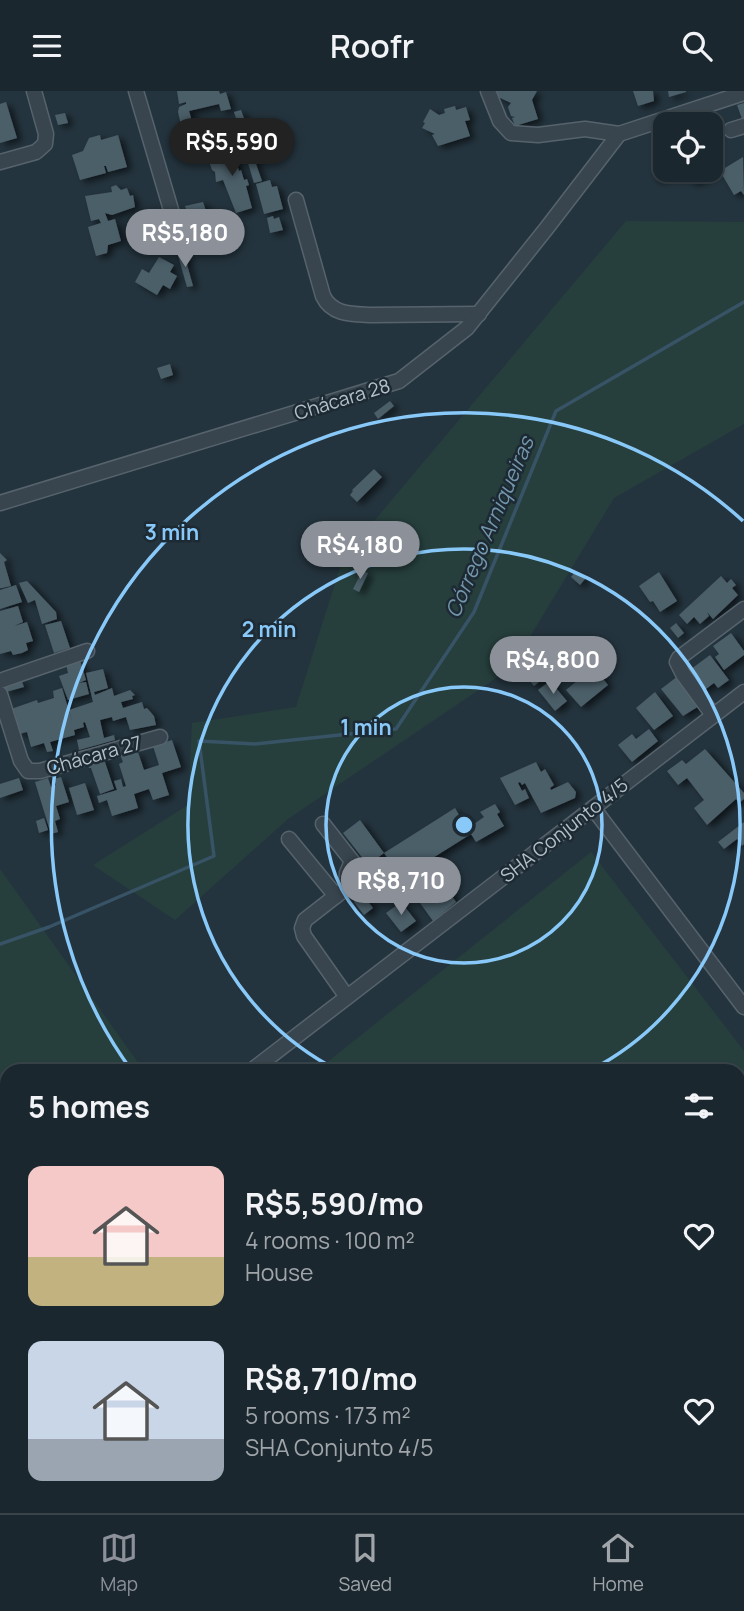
<!DOCTYPE html>
<meta charset="utf-8">
<style>
:root{--surface:#1b272e;--page:#28333a;--text:#f1f3f6;--muted:#a0a5aa;--line:#39444a;--accent:#8c9099}
body{margin:0;font-family:Manrope,sans-serif;background:var(--page);color:var(--text);height:100vh;display:flex;flex-direction:column;font-size:26px;white-space:nowrap}
*{box-sizing:border-box;margin:0}
p{font-size:23px;color:var(--muted)}
.icon{flex:none;width:38px;height:38px;fill:none;stroke:currentColor;stroke-width:2;stroke-linecap:round;stroke-linejoin:round}
.map{position:relative;flex:1;overflow:hidden}
.sheet{position:absolute;left:0px;top:973px;width:746px;height:450px;display:flex;flex-direction:column;background:var(--surface);border-radius:21px 21px 0 0;box-shadow:0 2px 5px #0004,0 0 0 2px var(--line)}
.sheet>*{flex:none}
.buttons{position:absolute;left:653px;top:21px;display:grid;gap:14px}
.buttons a{display:grid;place-items:center;width:70px;height:70px;border-radius:14px;background:var(--surface);box-shadow:0 2px 5px #0004,0 0 0 2px var(--line);font-size:35px}
.price{position:absolute;translate:-50% -60px;padding:0 16px;border-radius:24px;background:var(--accent);color:#fff;font-size:23px;line-height:46px;filter:drop-shadow(0 2px 4px #0008)}
.price::after{content:'';position:absolute;left:50%;top:42px;width:21px;height:16px;margin-left:-10px;background:inherit;clip-path:polygon(0 0,100% 0,50% 100%)}
.price.current{background:#222;color:#fff}
ul{padding:0;list-style:none}
li{display:flex;align-items:center;gap:21px;height:175px;padding:0 28px}
li span{display:grid;place-items:center;flex:none;width:196px;height:140px;border-radius:14px;color:#555}
li>.icon{margin-inline-start:auto}
span .icon{width:84px;height:84px;fill:#fffc;stroke-width:1}
li b{font-size:30px}
h2{display:flex;justify-content:space-between;align-items:center;height:84px;padding:0 28px;font-size:30px}
header{display:flex;justify-content:space-between;align-items:center;height:91px;padding:0 28px;background:var(--surface);font-size:32px;font-weight:600}
.menu{display:flex;justify-content:space-around;align-items:center;height:98px;border-top:2px solid var(--line);background:var(--surface);font-size:19px;color:var(--muted)}
.menu a{display:grid;justify-items:center;gap:4px}
.menu .current{color:var(--accent)}
.map>svg:first-child{display:block}
.green{fill:#263f3d}
.lines{fill:none;stroke-linecap:round;stroke-linejoin:round}
.stream{stroke:#375365;stroke-width:3.5}
.building{fill:#4c5e69;filter:url(#shadow)}
.minor-casing{stroke:#56636c;stroke-width:17}
.minor{stroke:#38454e;stroke-width:14}
.ring{fill:none;stroke:#89c9f9;stroke-width:3.5}
.labels{text-anchor:middle;dominant-baseline:central;stroke-width:5;stroke-linejoin:round;paint-order:stroke}
.street-label{font-size:19px;fill:#b3c0c9;stroke:#1d2a33}
.water-label{font-size:21px;font-style:italic;fill:#7396ac;stroke:#1d2a33}
.centre{fill:#89c9f9;stroke:#1d2a33;stroke-width:3.5}
.ring-label{font-size:21px;text-anchor:middle;font-weight:bold;fill:#89c9f9;stroke:#1d2a33;stroke-width:5;stroke-linejoin:round;paint-order:stroke}
</style>
<header><svg class="icon" aria-label="menu" viewBox="0 0 24 24"><path d="M4 6h16M4 12h16M4 18h16"/></svg>Roofr<svg class="icon" aria-label="search" viewBox="0 0 24 24"><circle cx="10" cy="10" r="6"/><path d="M15 15l6 6"/></svg></header>
<div class="map">
<svg width="744" height="1422" viewBox="0 0 744 1422">
<defs>
<filter id="shadow"><feDropShadow dx="5" dy="3" stdDeviation="3.5" flood-color="#0009"/></filter>
</defs>
<rect width="100%" height="100%" fill="#24343e"/>
<!-- green -->
<g class="green">
<path d="M626,130L744,131V333L614,407L511,577L288,728L175,829L93,774L188,714L192,632L296,616L343,467Z"/>
<path d="M591,761L744,960V1358L739,1362L738,980H316Z"/>
<path d="M0,778L144,980H7V1134L0,1139Z"/>
<path d="M249,1416H668L660,1422H254Z"/>
</g>
<g class="lines">
<!-- stream -->
<path class="stream" d="M0,853L49,836L214,765L199,650L255,653L396,638L474,521L556,320L744,211"/>
</g>
<!-- building -->
<g class="building">
<path d="M177,0H219L220,3L226,1L231,18L221,20L219,13L189,20L195,40L183,43L178,21L179,16L186,13V11L179,13Z"/>
<path d="M495,0H537L532,9L538,28L515,35L512,27L515,26L511,25L508,16L511,12L496,5Z"/>
<path d="M633,0H653L654,10L638,15Z"/>
<path d="M668,0H686V1L669,6Z"/>
<path d="M6,11L17,47L0,52V13Z"/>
<path d="M744,12V27L742,28L737,14Z"/>
<path d="M455,15L456,19L466,16L470,29L465,30L470,45L438,55L432,44L435,43L422,37L425,32L423,31L430,18L439,24L445,22L444,18Z"/>
<path d="M241,19L245,30L238,33L234,21Z"/>
<path d="M65,22L68,32L58,34L55,24Z"/>
<path d="M100,44L101,49L118,44L127,76L108,81L106,75H104L106,82L80,89L72,64L83,60L89,47Z"/>
<path d="M248,50L262,90L254,92L242,52Z"/>
<path d="M242,54L244,61L234,63L239,80L241,79L244,89L247,88L249,94L246,95L252,117L236,122L223,89L216,91L215,81L212,79L208,68L223,64L221,60Z"/>
<path d="M743,66L744,104L741,100L734,104L720,80Z"/>
<path d="M665,70V79H673L657,89L651,79Z"/>
<path d="M685,79H707L709,82L693,92Z"/>
<path d="M270,89L272,96L277,95L283,118L264,123L256,93Z"/>
<path d="M116,94L121,99L127,97L130,105L133,104L135,116L112,124L105,122L108,130L115,128L121,150L108,154L107,162L96,165L88,136L101,132L99,128L91,130L85,105L112,101L111,96Z"/>
<path d="M203,111L206,120L212,125L203,144L195,147L185,115Z"/>
<path d="M273,125L274,128L279,126L283,139L270,142L267,127Z"/>
<path d="M151,137L162,144L157,152L145,146Z"/>
<path d="M183,159L193,195L187,196L177,161Z"/>
<path d="M159,166L174,174L170,181L177,185L170,198L163,194L157,204L135,191L142,178L149,182Z"/>
<path d="M170,273L173,284L161,288L157,277Z"/>
<path d="M390,310L394,315L378,328L374,322Z"/>
<path d="M374,378L382,386L357,411L350,404L353,400L352,399Z"/>
<path d="M371,432L386,442L374,457L360,446Z"/>
<path d="M0,462L7,469L4,471L11,495L2,497H0Z"/>
<path d="M362,480L368,482L359,501L353,498Z"/>
<path d="M576,480L585,488L580,494L571,486Z"/>
<path d="M659,481L677,510L660,521L653,510L650,511L639,495Z"/>
<path d="M721,485L727,492L731,488L736,494L732,497L738,504L713,528L707,521L709,525L700,533L694,526L687,533L679,524Z"/>
<path d="M27,490L56,521L57,528L42,533L35,509L28,512L19,492Z"/>
<path d="M16,494L22,511L0,518V499Z"/>
<path d="M18,515L23,531L14,535L27,531L33,550L26,552L28,559L22,562L13,564L11,560L0,563V520Z"/>
<path d="M61,530L70,557L54,562L45,534Z"/>
<path d="M676,532L684,542L678,547L670,537Z"/>
<path d="M731,542L744,560V564L724,579L715,566L719,563L713,555Z"/>
<path d="M710,564L729,589L718,597L714,592L702,601L687,581Z"/>
<path d="M80,569L86,589L79,592L86,591L89,603L68,609L59,585L68,582L66,573Z"/>
<path d="M594,576L608,594L581,616L566,599Z"/>
<path d="M103,578L108,597L94,601L95,604L112,597L114,605L130,599L135,604L132,605L133,608L121,611L123,617L142,611L144,618L147,617L154,625L156,634L130,639L126,626L113,630L112,626L100,629L104,647L114,644L115,649L79,659L77,649L90,646L85,631L83,632L84,636L74,639L75,644L50,651L53,660L47,661L44,652L31,656L27,641L19,643L11,618L37,609L38,612L54,607L53,600L62,597L73,633L69,619L93,611L86,582Z"/>
<path d="M541,580L546,585L534,595L529,589Z"/>
<path d="M678,585L704,612L683,625L661,598Z"/>
<path d="M21,588L24,596L6,601L4,594Z"/>
<path d="M550,590L567,610L555,620L538,599Z"/>
<path d="M655,601L673,625L654,639L636,617Z"/>
<path d="M649,638L658,650L632,671L618,654L632,643L636,648Z"/>
<path d="M172,649L181,676L162,682L169,704L153,709L149,698L134,703L138,717L112,725L107,709L99,712L97,705L117,699L114,690L121,688L123,696L126,695L119,673L123,671L121,666L138,661L144,679L159,674L153,655Z"/>
<path d="M705,658L744,702V708L739,712L736,708L707,734L694,717L704,709L687,687L678,694L667,680L682,669L686,673Z"/>
<path d="M103,665L114,698L100,703L91,677H89L87,670Z"/>
<path d="M536,671L541,681L545,678L554,694L550,697L551,699L568,691L576,701L575,707L541,722L525,692L522,694L520,691L518,692L522,700L525,698L529,707L515,714L500,687Z"/>
<path d="M61,686L69,711L56,715L60,728L55,730L58,741L51,743L35,691L48,687L51,696L56,694L54,688Z"/>
<path d="M19,687L23,699L0,707V693Z"/>
<path d="M85,692L94,719L77,724L69,697Z"/>
<path d="M495,713L500,721L497,723L504,735L476,751L471,743L428,770L456,811L433,830L420,812L425,808L421,801L415,805L407,795L420,787L418,784L405,791L384,762L368,774L343,742L360,729L384,762L455,717L465,734L472,730L474,733L484,726L480,721Z"/>
<path d="M44,727L48,739L39,742L36,730Z"/>
<path d="M744,731V753L742,755L737,748L724,758L718,751Z"/>
<path d="M363,804L373,817L364,824L354,811Z"/>
<path d="M401,811L416,830L401,841L386,822Z"/>
<path d="M7,1312V1356L0,1362V1318Z"/>
<path d="M686,1416H692L696,1422H679L678,1420Z"/>
</g>
<g class="lines">
<defs>
<g id="minor">
<path d="M136,0L179,146"/>
<path d="M488,0L500,30L511,42L538,44L585,38L619,43"/>
<path d="M731,39L744,35"/>
<path d="M0,71L36,61L45,53L46,43L34,0"/>
<path d="M296,109L323,205C332,224 352,223 371,224L479,223"/>
<path d="M0,412L399,290L467,237L546,138L619,43L744,2"/>
<path d="M0,590L87,560"/>
<path d="M0,603L21,670L28,680H40L160,646"/>
<path d="M713,624L683,583L677,571L679,567L744,518"/>
<path d="M593,717L744,916"/>
<path d="M323,733L352,770L347,782L346,797L305,829L302,837L304,845L347,906"/>
<path d="M289,748L336,805"/>
<path d="M251,980L744,601"/>
<path d="M0,1175L7,1169"/>
<path d="M0,1288L7,1297"/>
<path d="M738,1408L744,1403"/>
<path d="M102,1416L107,1422"/>
</g>
</defs>
<!-- minor casing -->
<use href="#minor" class="minor-casing"/>
<!-- minor -->
<use href="#minor" class="minor"/>
</g>
<!-- distance rings -->
<g class="ring">
<circle cx="464" cy="734" r="138"/>
<path d="M339 980A276 276 0 1 1 589 980"/>
<path d="M132 980A413 413 0 0 1 743 430"/>
</g>
<g class="labels">
<!-- street labels -->
<g class="street-label">
<text transform="translate(342 308) rotate(-17)">Chácara 28</text>
<text transform="translate(94 664) rotate(-16)">Chácara 27</text>
<text transform="translate(564 739) rotate(-38)">SHA Conjunto 4/5</text>
</g>
<!-- water labels -->
<g class="water-label">
<text transform="translate(489 436) rotate(-67)">Córrego Arniqueiras</text>
</g>
</g>
<circle cx="464" cy="734" r="10" class="centre"/>
<g class="ring-label">
<text x="172" y="449">3 min</text>
<text x="269" y="546">2 min</text>
<text x="366" y="644">1 min</text>
</g>
</svg>
<div class="buttons">
<a><svg class="icon" aria-label="locate" viewBox="0 0 24 24"><circle cx="12" cy="12" r="6"/><path d="M12 2v4M12 18v4M2 12h4M18 12h4"/></svg></a>
</div>
<b class="price current" style="left:232px;top:87px">R$5,590</b>
<b class="price" style="left:185px;top:178px">R$5,180</b>
<b class="price" style="left:360px;top:490px">R$4,180</b>
<b class="price" style="left:553px;top:605px">R$4,800</b>
<b class="price" style="left:401px;top:826px">R$8,710</b>
<section class="sheet">
<h2>5 homes<svg class="icon" aria-label="filters" viewBox="0 0 24 24"><path d="M4 7h16M4 17h16"/><circle cx="9" cy="7" r="2"/><circle cx="15" cy="17" r="2"/></svg></h2>
<ul>
<li><span style="background:linear-gradient(#f6c9c9 65%,#c2b280 0)"><svg class="icon" aria-label="home" viewBox="0 0 24 24"><path d="M3 11l9-7 9 7M6 9v11h12V9"/></svg></span><div><b>R$5,590/mo</b><p>4 rooms · 100 m²</p><p>House</p></div><svg class="icon" aria-label="heart" viewBox="0 0 24 24"><path d="M12 20l-8-8c-3-5 5-10 8-4 3-6 11-1 8 4z"/></svg></li>
<li><span style="background:linear-gradient(#c9d6e8 70%,#9aa5b1 0)"><svg class="icon" aria-label="home" viewBox="0 0 24 24"><path d="M3 11l9-7 9 7M6 9v11h12V9"/></svg></span><div><b>R$8,710/mo</b><p>5 rooms · 173 m²</p><p>SHA Conjunto 4/5</p></div><svg class="icon" aria-label="heart" viewBox="0 0 24 24"><path d="M12 20l-8-8c-3-5 5-10 8-4 3-6 11-1 8 4z"/></svg></li>
</ul>
</section>
</div>
<nav class="menu">
<a class="current"><svg class="icon" aria-label="map" viewBox="0 0 24 24"><path d="M3 6l6-2 6 2 6-2v14l-6 2-6-2-6 2zM9 4v14M15 6v14"/></svg>Map</a>
<a><svg class="icon" aria-label="saved" viewBox="0 0 24 24"><path d="M7 4h10v16l-5-4-5 4z"/></svg>Saved</a>
<a><svg class="icon" aria-label="home" viewBox="0 0 24 24"><path d="M3 11l9-7 9 7M6 9v11h12V9"/></svg>Home</a>
</nav>
